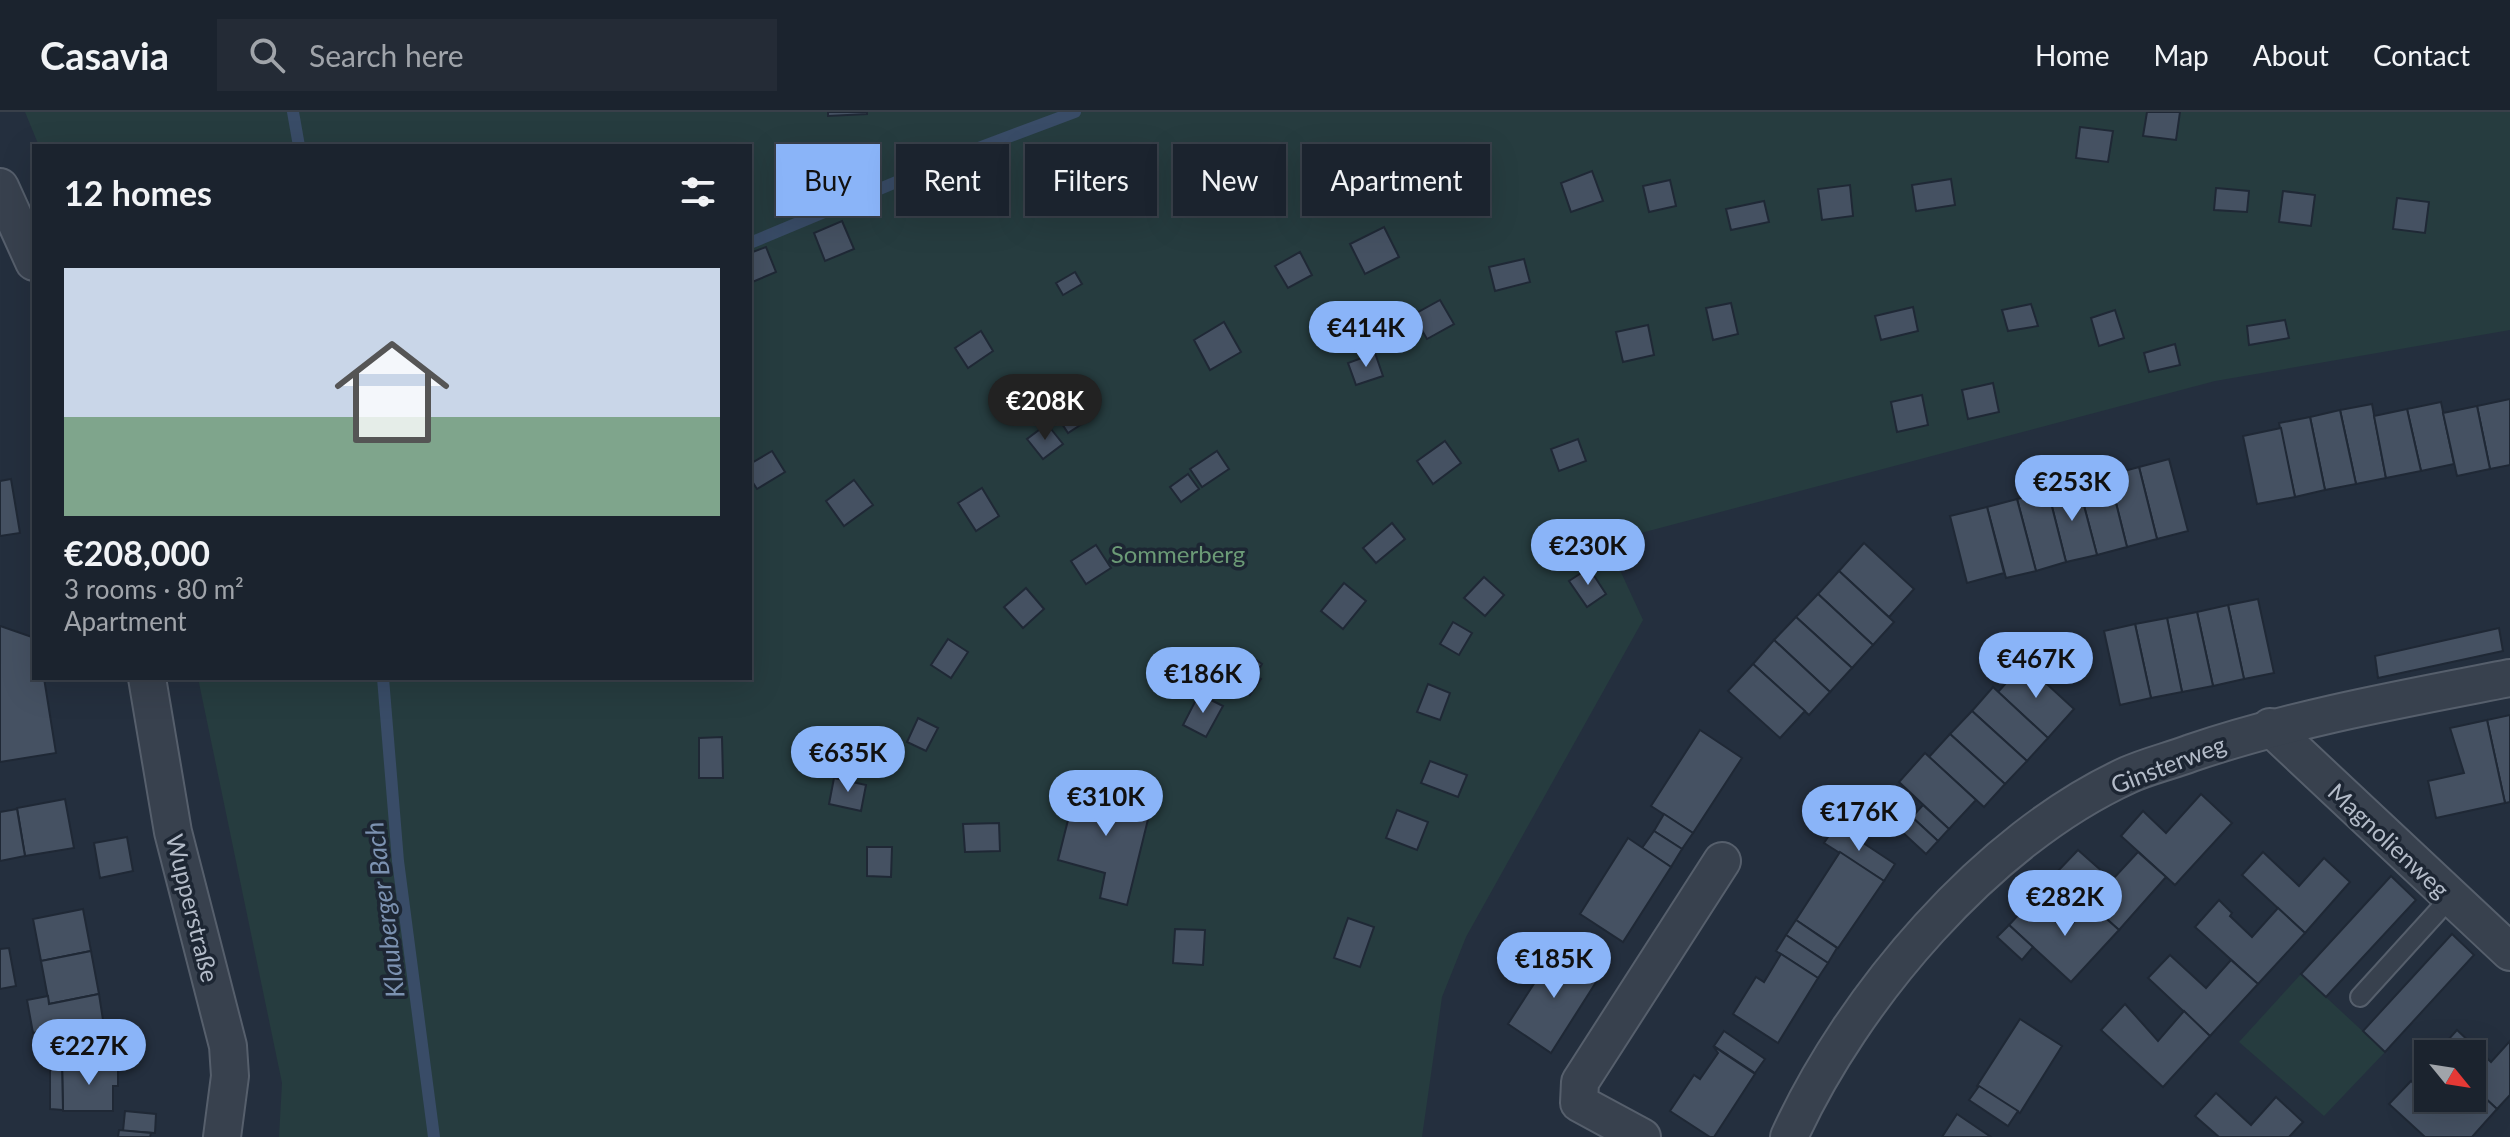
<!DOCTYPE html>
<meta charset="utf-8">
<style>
:root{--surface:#1b232e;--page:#242b36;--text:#f1f3f6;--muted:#a0a4aa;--line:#39404a;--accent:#8ab4f8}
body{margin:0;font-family:Lato,sans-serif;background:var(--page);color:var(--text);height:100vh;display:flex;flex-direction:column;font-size:30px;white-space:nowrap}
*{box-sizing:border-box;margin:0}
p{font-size:26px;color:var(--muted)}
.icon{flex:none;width:44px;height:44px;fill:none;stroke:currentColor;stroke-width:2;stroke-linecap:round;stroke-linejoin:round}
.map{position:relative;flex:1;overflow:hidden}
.details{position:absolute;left:32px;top:32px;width:720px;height:536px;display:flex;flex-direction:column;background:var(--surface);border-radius:0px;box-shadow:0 8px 32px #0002,0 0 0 2px var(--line)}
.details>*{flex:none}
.top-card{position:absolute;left:776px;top:32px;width:760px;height:72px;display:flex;gap:16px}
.needle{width:52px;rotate:120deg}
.buttons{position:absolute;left:2414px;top:928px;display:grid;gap:16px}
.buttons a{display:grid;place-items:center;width:72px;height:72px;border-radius:0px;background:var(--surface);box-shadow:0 8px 32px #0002,0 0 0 2px var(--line);font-size:40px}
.price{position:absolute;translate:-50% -68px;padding:0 18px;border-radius:28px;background:var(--accent);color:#111;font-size:26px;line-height:52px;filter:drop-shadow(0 2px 4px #0008)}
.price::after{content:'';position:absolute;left:50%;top:48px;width:24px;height:18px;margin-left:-12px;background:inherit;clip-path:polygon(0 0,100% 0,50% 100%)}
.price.selected{background:#222;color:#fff}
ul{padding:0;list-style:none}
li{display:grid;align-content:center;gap:16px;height:424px;padding:0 32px}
li span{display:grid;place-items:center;height:248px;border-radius:0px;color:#555}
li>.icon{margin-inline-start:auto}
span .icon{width:144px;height:144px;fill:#fffc;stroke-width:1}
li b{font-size:34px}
h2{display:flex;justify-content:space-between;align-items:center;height:96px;padding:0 32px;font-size:34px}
.tag{padding:0 28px;border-radius:0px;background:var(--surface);box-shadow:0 8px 32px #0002,0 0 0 2px var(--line);font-size:28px;line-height:72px}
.tag.selected{background:var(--accent);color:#111}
header{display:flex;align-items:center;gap:48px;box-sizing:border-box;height:112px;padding:0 40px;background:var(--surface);border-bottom:2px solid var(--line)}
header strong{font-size:38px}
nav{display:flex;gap:44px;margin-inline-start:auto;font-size:28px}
.search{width:560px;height:72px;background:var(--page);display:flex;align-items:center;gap:20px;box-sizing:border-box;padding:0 28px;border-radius:0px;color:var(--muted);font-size:30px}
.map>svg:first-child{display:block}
.green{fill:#263c3f}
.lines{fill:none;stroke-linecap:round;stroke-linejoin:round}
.stream{stroke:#394c67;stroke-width:12}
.building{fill:#455162;stroke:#1f2835;stroke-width:2}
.lane-casing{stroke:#565f6c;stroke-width:22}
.street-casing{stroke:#565f6c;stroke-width:40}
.lane{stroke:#38414e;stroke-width:18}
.street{stroke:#38414e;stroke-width:36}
.labels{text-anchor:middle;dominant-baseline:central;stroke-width:7;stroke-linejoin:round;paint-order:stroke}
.park-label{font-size:24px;fill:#6b9a76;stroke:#1d2633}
.street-label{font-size:24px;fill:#b4bcc9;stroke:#1d2633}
.water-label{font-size:26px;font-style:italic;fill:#7c92b1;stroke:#1d2633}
</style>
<header>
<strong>Casavia</strong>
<div class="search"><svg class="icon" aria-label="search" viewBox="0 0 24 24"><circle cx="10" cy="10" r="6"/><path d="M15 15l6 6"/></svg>Search here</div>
<nav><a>Home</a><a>Map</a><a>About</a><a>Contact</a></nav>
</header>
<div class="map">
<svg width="2510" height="1025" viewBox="0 0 2510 1025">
<rect width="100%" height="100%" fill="#242f3e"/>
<!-- green -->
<g class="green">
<path d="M25,0H2510V218L2215,269L1607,430L1643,508L1466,825L1442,885L1422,1025H279L282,971L198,566H750V34H39Z"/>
<path d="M2301,862L2385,940L2324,1004L2239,930Z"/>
</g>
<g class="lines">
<!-- stream -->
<g class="stream">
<path d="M293,0L299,34"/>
<path d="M750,131L973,38L1075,0"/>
<path d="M383,566L398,749L434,1025"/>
</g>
</g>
<!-- building -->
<g class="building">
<path d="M828,0H867V2L828,4Z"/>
<path d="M2147,0H2180L2176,28L2143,24Z"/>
<path d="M2080,15L2113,19L2108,50L2076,46Z"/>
<path d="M1592,59L1603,89L1571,100L1561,71Z"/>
<path d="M971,64L978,87L949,96L942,74Z"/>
<path d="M1951,67L1955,93L1916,99L1912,73Z"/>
<path d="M1670,68L1676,94L1649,100L1643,74Z"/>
<path d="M1850,73L1853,104L1822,108L1818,77Z"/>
<path d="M2216,76L2249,79L2247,100L2214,98Z"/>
<path d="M2283,79L2315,83L2311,114L2279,110Z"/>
<path d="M2397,86L2429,90L2425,121L2393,117Z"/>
<path d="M1764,89L1769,110L1731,118L1726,97Z"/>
<path d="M842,109L854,137L825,149L814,121Z"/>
<path d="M1384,115L1399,145L1365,162L1350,132Z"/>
<path d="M766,135L776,160L750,171V141Z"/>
<path d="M1300,140L1312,163L1288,176L1275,154Z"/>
<path d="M1524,147L1530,170L1495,179L1489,155Z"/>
<path d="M1075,160L1082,172L1063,183L1056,171Z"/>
<path d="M1440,188L1454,212L1427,227L1413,203Z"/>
<path d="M1731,191L1738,222L1713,228L1706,196Z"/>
<path d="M2031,192L2038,214L2008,219L2002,198Z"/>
<path d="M1913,195L1918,219L1881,228L1875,204Z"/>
<path d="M2115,198L2124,226L2099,234L2091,206Z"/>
<path d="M2285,208L2289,226L2249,233L2247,214Z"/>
<path d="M1224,210L1241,240L1210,258L1194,228Z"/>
<path d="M1648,213L1654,243L1623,250L1616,220Z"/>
<path d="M981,219L993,239L968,256L955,236Z"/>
<path d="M2175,232L2180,253L2149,260L2144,241Z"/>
<path d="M1375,241L1383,264L1356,273L1348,251Z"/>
<path d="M1993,271L1999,300L1968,307L1962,278Z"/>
<path d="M1076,283L1091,306L1068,321L1053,298Z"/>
<path d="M1922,283L1928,313L1897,320L1891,290Z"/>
<path d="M2510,287V353L2490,357L2477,294Z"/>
<path d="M2441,290L2454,352L2421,359L2407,297Z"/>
<path d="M2372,292L2386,366L2356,372L2340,298Z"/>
<path d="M2477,294L2490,357L2457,364L2443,301Z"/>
<path d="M2407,297L2421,359L2386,366L2374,304Z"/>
<path d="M2340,298L2356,372L2325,378L2310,305Z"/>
<path d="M2310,305L2325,378L2295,385L2279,311Z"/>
<path d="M1047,312L1063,332L1043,347L1027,327Z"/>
<path d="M2281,316L2295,385L2257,392L2243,324Z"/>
<path d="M1578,327L1586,349L1559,359L1551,337Z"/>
<path d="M1445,329L1461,351L1433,372L1417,349Z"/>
<path d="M772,339L785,360L757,377L750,366V352Z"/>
<path d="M1217,339L1229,357L1202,375L1190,357Z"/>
<path d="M2169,347L2188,419L2157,427L2139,355Z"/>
<path d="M2139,355L2157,427L2127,435L2109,363Z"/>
<path d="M1188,362L1199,377L1181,390L1170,375Z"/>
<path d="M2109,363L2127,435L2097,443L2078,371Z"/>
<path d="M11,367L20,421L0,424V369Z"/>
<path d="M854,368L873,393L844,414L826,389Z"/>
<path d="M2078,371L2097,443L2066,450L2048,379Z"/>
<path d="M982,376L999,404L976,419L958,391Z"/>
<path d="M2048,379L2066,450L2036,459L2017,387Z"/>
<path d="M2017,387L2036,459L2006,466L1987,395Z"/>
<path d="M1987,395L2004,461L1967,471L1950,404Z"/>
<path d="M1392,411L1405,427L1376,451L1363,436Z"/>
<path d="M1864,431L1914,477L1889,505L1839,459Z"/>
<path d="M1096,433L1111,456L1086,472L1071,449Z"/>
<path d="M1589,456L1606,482L1587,495L1569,469Z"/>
<path d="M1839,459L1894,510L1873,533L1818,482Z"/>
<path d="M1484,465L1504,483L1485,504L1464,486Z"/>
<path d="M1344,471L1366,489L1343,517L1321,499Z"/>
<path d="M1026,476L1044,497L1023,516L1004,495Z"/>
<path d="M1818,482L1873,533L1852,556L1796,505Z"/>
<path d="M2258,487L2274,561L2244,567L2228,493Z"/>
<path d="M2228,493L2244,567L2213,574L2197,500Z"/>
<path d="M2197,500L2213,574L2182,580L2167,506Z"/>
<path d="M1796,505L1852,556L1830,580L1774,528Z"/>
<path d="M2167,506L2182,580L2151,586L2135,512Z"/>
<path d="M1453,510L1472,521L1459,543L1440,532Z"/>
<path d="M2135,512L2151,586L2120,593L2104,519Z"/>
<path d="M0,514L32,525L34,566H44L56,641L0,650Z"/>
<path d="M2499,516L2503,539L2378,566L2375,544Z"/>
<path d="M948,527L968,540L951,566L931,553Z"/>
<path d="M1774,528L1830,580L1809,603L1753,552Z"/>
<path d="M1241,537L1262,552L1255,563L1261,567L1250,583L1223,564Z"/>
<path d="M2024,551L2074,597L2048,626L1998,580Z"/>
<path d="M1753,552L1805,599L1780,626L1728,579Z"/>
<path d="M1428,572L1450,581L1440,608L1417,600Z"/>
<path d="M1993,575L2048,626L2027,649L1972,599Z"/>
<path d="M1199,582L1223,594L1206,625L1183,613Z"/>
<path d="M1972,599L2027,649L2005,672L1950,622Z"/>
<path d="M2510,603V690L2505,691L2487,608Z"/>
<path d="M918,606L938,616L926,639L907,630Z"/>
<path d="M2487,608L2505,691L2436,706L2428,669L2464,661L2450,616Z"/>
<path d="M1700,618L1742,646L1693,721L1651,694Z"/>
<path d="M1950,622L2005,672L1984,695L1929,645Z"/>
<path d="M722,625L723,666H699V626Z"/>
<path d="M1925,641L1976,688L1949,717L1899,670Z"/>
<path d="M1430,649L1467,663L1458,685L1421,671Z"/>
<path d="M834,666L866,673L861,699L829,692Z"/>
<path d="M1077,672L1152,691L1127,793L1100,786L1105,761L1058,748Z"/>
<path d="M2201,682L2232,711L2175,773L2121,724L2143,699L2166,721Z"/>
<path d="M65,687L74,736L25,744L17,696Z"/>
<path d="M1923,693L1949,717L1938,729L1912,705Z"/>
<path d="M17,697L25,744L0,749V700Z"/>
<path d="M1397,698L1428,710L1417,738L1386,726Z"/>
<path d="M1664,702L1693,721L1682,737L1654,719Z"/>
<path d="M1912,705L1938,729L1926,742L1900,718Z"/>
<path d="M999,711L1000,739L965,740L963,712Z"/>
<path d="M1836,713L1895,752L1884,769L1824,731Z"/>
<path d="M1654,719L1682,737L1671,755L1642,736Z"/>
<path d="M127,725L133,759L100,766L94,731Z"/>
<path d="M1628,726L1671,755L1623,830L1580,802Z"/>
<path d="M867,735H892L891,765L867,764Z"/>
<path d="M2078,738L2112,768L2138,740L2166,765L2119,818L2056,761Z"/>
<path d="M1840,740L1884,769L1838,836L1796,808Z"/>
<path d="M2263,740L2299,774L2324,746L2350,770L2305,821L2242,763Z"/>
<path d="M2391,764L2416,788L2326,885L2301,862Z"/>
<path d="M2032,788L2066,819L2090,792L2119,818L2071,870L2009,813Z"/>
<path d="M2219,788L2232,801L2230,804L2252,825L2278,796L2305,821L2258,872L2195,815Z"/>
<path d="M83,797L91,839L41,849L33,807Z"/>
<path d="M1348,806L1374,815L1360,855L1334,846Z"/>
<path d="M1796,808L1837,836L1828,851L1786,823Z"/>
<path d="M2009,813L2033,835L2022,848L1997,825Z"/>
<path d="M1175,817L1205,818L1203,853L1173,851Z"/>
<path d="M2452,822L2474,843L2385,940L2363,919Z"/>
<path d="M1786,823L1828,851L1818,866L1776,839Z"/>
<path d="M1582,828L1611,847L1600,864L1570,845Z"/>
<path d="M9,836L16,874L0,877V837Z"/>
<path d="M1557,836L1600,864L1551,941L1508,912Z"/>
<path d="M91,839L99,882L49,892L41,849Z"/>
<path d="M1781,842L1818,866L1778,931L1733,902L1756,865L1764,870Z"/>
<path d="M2170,843L2206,876L2231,848L2258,872L2210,924L2148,866Z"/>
<path d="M99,882L103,908L33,921L27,888L48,884L49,892Z"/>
<path d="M2125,892L2158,929L2184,899L2210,924L2163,975L2101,918Z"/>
<path d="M2020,907L2062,934L2020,1001L1977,974Z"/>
<path d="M2457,918L2491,950L2510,929V983L2497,997L2472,974V942L2436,941Z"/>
<path d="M1724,919L1765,947L1755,961L1714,934Z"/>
<path d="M1713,934L1755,962L1714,1025H1710L1670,999L1694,963L1700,967L1718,941Z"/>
<path d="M62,952H113V956H118V974H113V999H63Z"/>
<path d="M62,952L63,998L50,997V953Z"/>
<path d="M2411,969L2445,1000L2458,986H2472V974L2497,997L2472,1025H2425L2389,992Z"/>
<path d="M1979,974L2018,999L2008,1014L1969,988Z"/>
<path d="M2216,981L2251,1013L2276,985L2303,1010L2289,1025H2219L2195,1004Z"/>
<path d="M125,999L156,1002L155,1021L123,1019Z"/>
<path d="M1957,1002L1991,1025H1942Z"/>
<path d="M119,1018L151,1021L150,1025H118Z"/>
</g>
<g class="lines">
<defs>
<path id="lane" d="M2360,885L2450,786"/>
<g id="street">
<path d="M0,75L34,150"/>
<path d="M147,566L173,720L228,934L230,964L222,1025"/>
<path d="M2270,615L2510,840"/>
<path d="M1642,1025L1579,991L1580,970L1722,749"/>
<path d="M1789,1025C1852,886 1987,727 2128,663C2148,654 2170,649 2191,641C2295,606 2402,587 2510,566"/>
</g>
</defs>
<!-- lane casing -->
<use href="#lane" class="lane-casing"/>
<!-- street casing -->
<use href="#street" class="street-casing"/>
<!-- lane -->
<use href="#lane" class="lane"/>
<!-- street -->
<use href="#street" class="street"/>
</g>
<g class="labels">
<!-- park labels -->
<g class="park-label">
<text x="1178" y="441">Sommerberg</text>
</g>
<!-- street labels -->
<g class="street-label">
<text transform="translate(2168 652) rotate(-21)">Ginsterweg</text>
<text transform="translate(2389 728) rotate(43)">Magnolienweg</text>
<text transform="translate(193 796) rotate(76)">Wupperstraße</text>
</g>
<!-- water labels -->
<g class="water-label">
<text transform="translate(384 798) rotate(-97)">Klauberger Bach</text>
</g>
</g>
</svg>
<div class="buttons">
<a><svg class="needle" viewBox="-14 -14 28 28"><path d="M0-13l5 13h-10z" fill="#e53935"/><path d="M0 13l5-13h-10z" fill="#a0a4aa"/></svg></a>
</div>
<b class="price" style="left:1366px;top:257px">€414K</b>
<b class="price selected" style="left:1045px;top:330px">€208K</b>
<b class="price" style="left:2072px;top:411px">€253K</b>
<b class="price" style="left:1588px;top:475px">€230K</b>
<b class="price" style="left:2036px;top:588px">€467K</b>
<b class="price" style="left:1203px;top:603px">€186K</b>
<b class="price" style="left:848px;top:682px">€635K</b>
<b class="price" style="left:1106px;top:726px">€310K</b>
<b class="price" style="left:1859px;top:741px">€176K</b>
<b class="price" style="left:2065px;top:826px">€282K</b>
<b class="price" style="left:1554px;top:888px">€185K</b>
<b class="price" style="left:89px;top:975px">€227K</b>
<div class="top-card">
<a class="tag selected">Buy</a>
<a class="tag">Rent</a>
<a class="tag">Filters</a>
<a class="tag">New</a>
<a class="tag">Apartment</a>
</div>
<section class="details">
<h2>12 homes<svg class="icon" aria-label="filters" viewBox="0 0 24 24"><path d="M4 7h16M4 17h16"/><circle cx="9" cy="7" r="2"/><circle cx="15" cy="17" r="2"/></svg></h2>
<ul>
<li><span style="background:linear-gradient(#c9d6e8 60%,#7fa58c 0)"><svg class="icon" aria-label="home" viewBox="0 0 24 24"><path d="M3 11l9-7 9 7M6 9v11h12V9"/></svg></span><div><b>€208,000</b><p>3 rooms · 80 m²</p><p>Apartment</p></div></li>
</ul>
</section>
</div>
